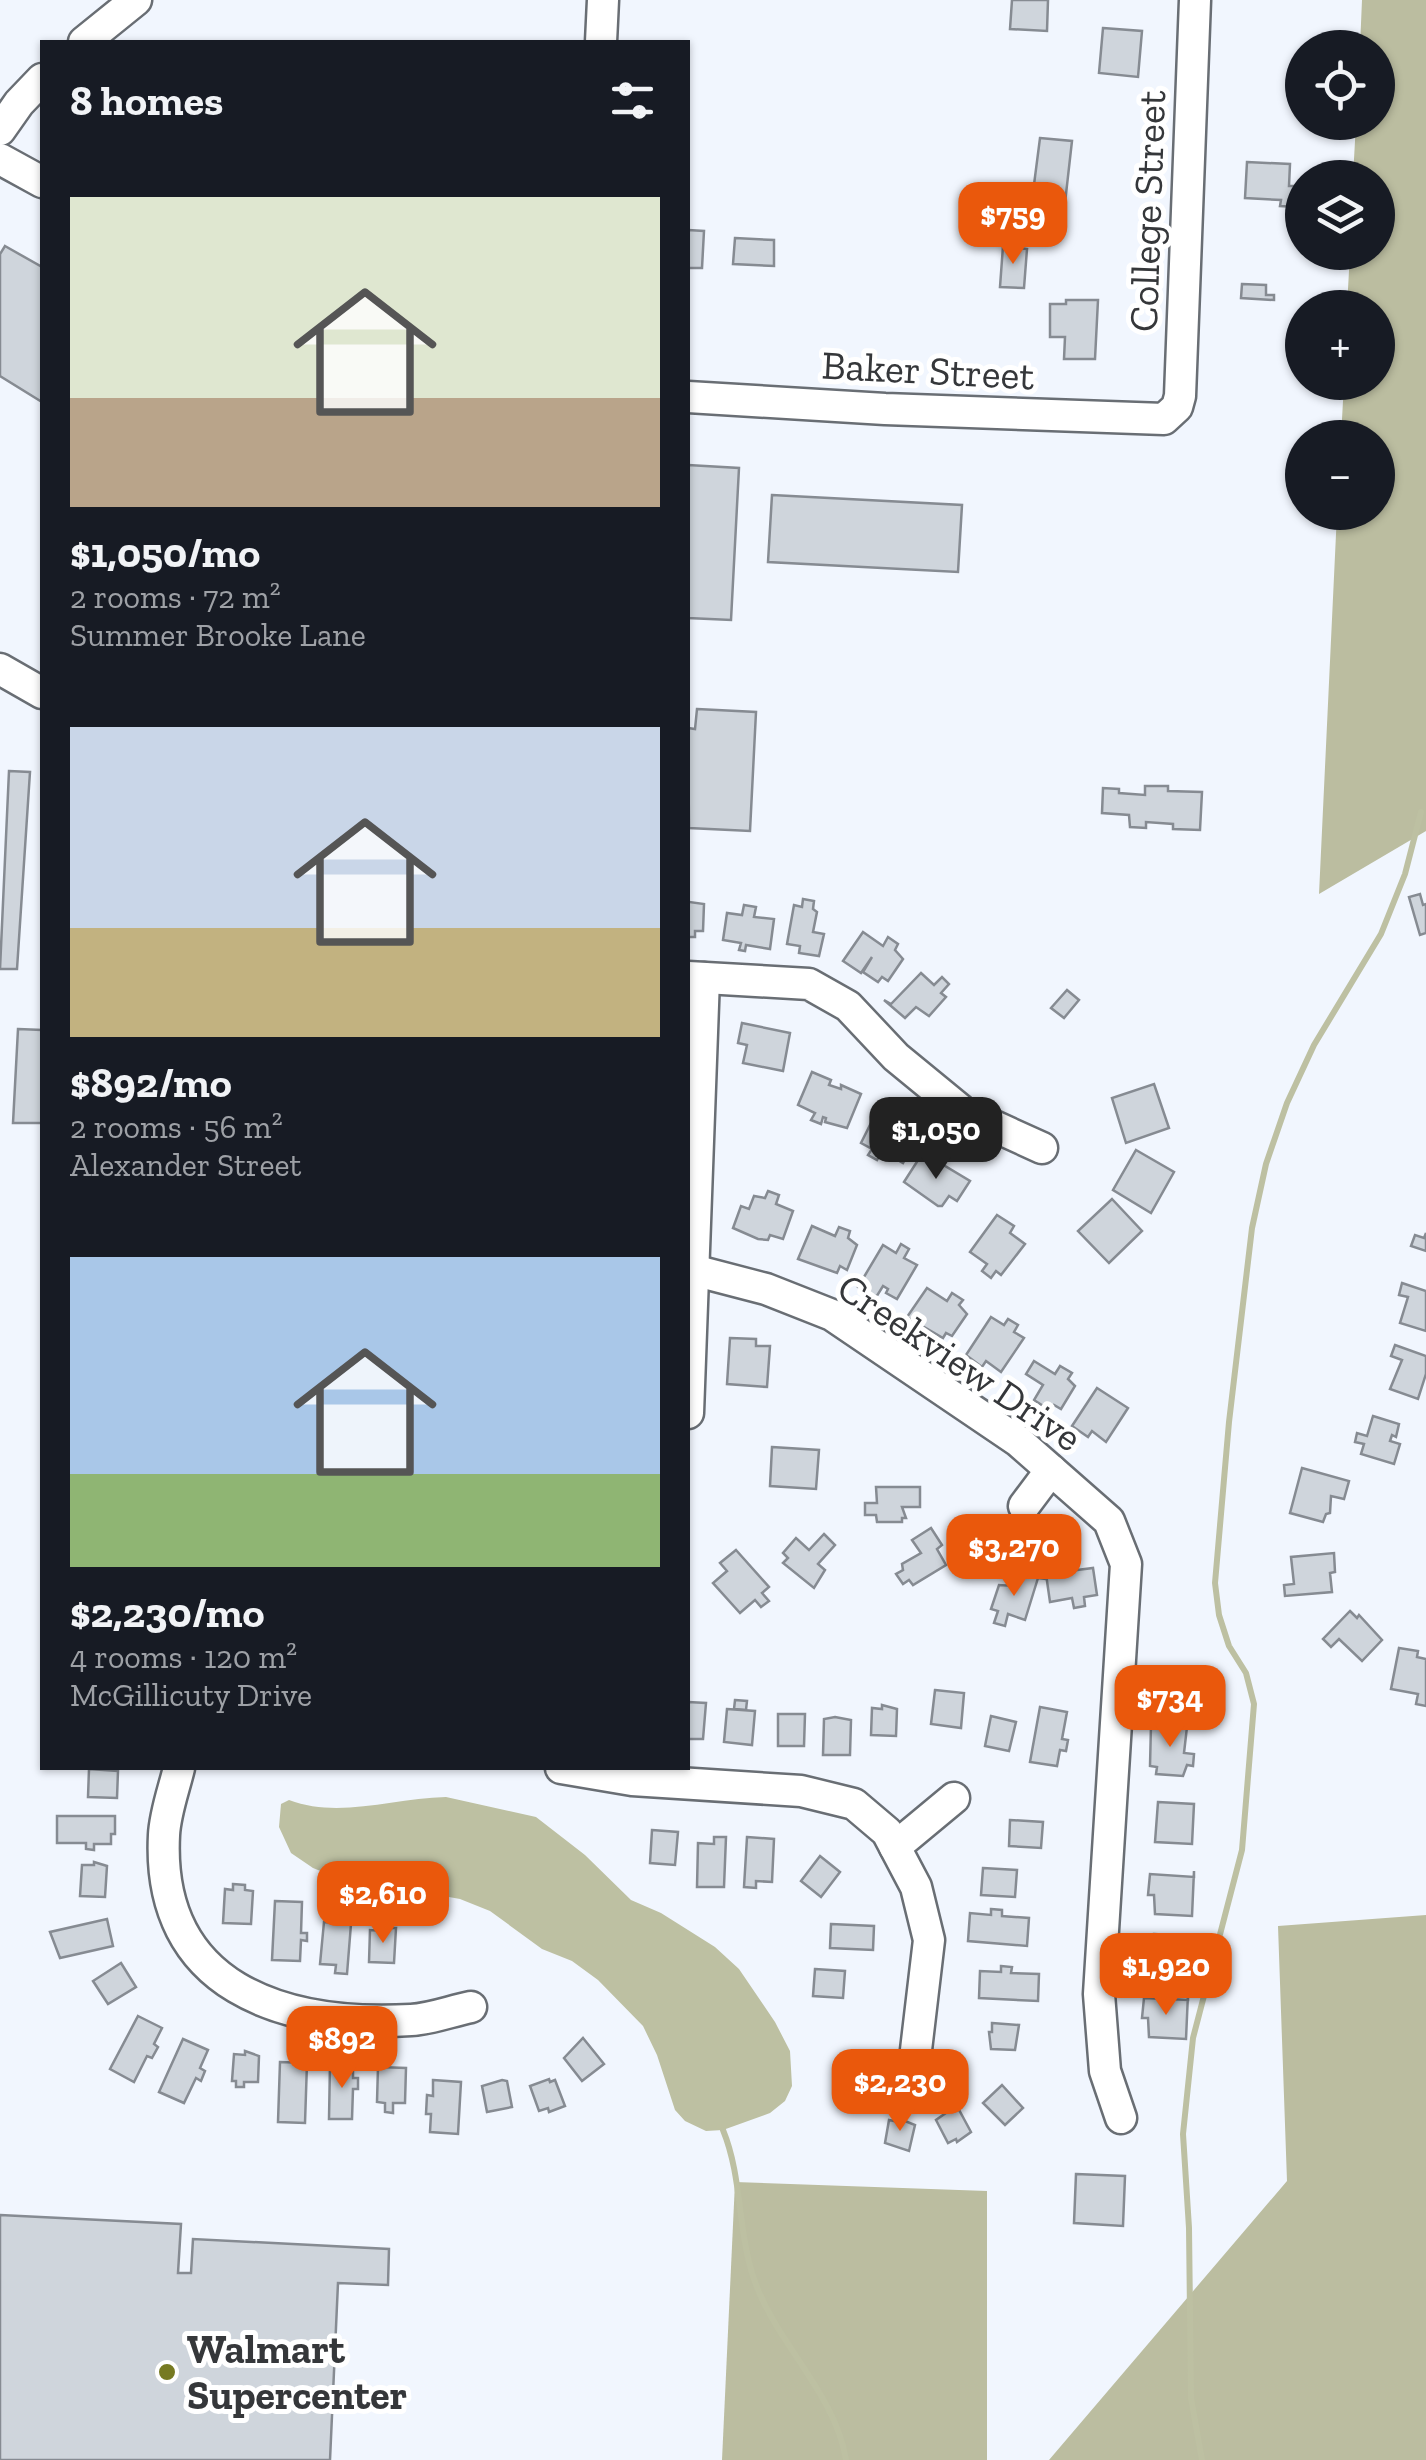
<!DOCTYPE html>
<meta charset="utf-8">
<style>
:root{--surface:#171b24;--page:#20242c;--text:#f1f3f6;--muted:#9ea1a6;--accent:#ea580c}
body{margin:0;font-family:"Zilla Slab",serif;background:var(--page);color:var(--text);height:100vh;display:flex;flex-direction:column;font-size:38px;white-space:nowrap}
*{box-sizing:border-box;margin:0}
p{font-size:32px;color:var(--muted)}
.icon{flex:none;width:55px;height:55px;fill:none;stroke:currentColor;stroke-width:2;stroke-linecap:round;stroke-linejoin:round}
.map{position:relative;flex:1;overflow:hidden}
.sheet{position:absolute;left:40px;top:40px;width:650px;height:1730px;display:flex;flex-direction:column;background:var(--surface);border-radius:0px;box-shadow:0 2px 8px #0004}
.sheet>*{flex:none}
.tools{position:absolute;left:1285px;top:30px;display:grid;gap:20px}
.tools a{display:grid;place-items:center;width:110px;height:110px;border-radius:50%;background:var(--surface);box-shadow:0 2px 8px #0004;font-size:50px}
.price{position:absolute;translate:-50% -85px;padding:0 22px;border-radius:20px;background:var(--accent);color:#fff;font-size:32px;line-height:65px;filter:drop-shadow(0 2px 5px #0008)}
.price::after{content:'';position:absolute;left:50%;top:60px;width:30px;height:22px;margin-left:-15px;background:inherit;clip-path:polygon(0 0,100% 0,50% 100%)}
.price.selected{background:#222;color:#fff}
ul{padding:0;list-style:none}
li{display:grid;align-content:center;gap:20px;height:530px;padding:0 30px}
li span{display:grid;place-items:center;height:310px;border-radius:0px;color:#555}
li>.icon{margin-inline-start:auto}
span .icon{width:180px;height:180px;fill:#fffc;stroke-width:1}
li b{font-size:42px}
h2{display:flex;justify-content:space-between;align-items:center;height:120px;padding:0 30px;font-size:42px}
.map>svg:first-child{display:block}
.forest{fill:#bbbda0}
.water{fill:#bdc0a2}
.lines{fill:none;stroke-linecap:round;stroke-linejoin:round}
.stream{stroke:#bdc0a2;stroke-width:6}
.building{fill:#cfd5dc;stroke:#868b92;stroke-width:2.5}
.minor-casing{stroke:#696e74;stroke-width:35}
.minor{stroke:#fff;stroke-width:30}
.poi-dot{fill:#767a22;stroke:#fff;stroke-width:4}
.labels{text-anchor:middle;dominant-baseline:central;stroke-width:10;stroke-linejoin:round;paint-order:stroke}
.street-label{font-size:40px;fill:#35373a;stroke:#fff}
.poi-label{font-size:40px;font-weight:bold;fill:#35373a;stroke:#fff;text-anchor:start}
</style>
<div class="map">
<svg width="1426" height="2460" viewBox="0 0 1426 2460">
<rect width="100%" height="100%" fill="#f1f6fe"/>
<!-- forest -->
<g class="forest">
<path d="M1362,0H1426V831L1319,894L1337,513L1378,512V438L1341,437L1344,383L1378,382V308L1347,307L1350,253L1378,252V178L1353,177L1356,123L1378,122V48L1360,47Z"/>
<path d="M1426,1915V2460H1049L1287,2181L1278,1926Z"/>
<path d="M735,2182L987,2191V2460H722Z"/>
</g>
<!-- water -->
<path class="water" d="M446,1797L536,1817L585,1855L631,1900L661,1913L715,1947L739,1969L775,2022L790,2051L792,2086L785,2101L770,2113L723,2130L706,2131L685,2121L675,2110L657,2055L643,2026L598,1980L572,1961L542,1949L490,1911L460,1899L333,1876L313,1868L291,1853L279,1827L281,1804L289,1800C339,1819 393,1798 446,1797Z"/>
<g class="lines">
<!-- stream -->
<g class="stream">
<path d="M723,2130C743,2179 737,2232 755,2282C777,2344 835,2393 846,2460"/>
<path d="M1202,2460L1191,2398L1189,2228L1183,2134L1193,2038L1242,1850L1254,1704L1246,1673L1229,1646L1219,1615L1215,1583L1229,1422L1252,1228L1266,1164L1287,1103L1314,1045L1381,934L1405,874L1421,812"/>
</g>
</g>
<!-- building -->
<g class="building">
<path d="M1012,0H1048L1047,31L1010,29Z"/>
<path d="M1103,28L1142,31L1138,77L1099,73Z"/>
<path d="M1040,138L1072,141L1065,203L1032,200Z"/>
<path d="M1247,162L1290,164L1289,186H1298L1297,207L1280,206L1281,200L1245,198Z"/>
<path d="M688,230L704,231L702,268H688Z"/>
<path d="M735,238L774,240V266L733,264Z"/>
<path d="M5,246L42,267V402L0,376V254Z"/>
<path d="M1003,246L1027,249L1024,288L1000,287Z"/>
<path d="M1242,284L1266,285V295H1274V300L1241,298Z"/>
<path d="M1066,300H1098L1095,359H1064L1065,337H1050V304H1066Z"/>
<path d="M688,465L739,468L731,620L688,618Z"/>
<path d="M772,495L962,505L958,572L768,562Z"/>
<path d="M697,709L756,712L750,831L689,828L688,728L695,729Z"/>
<path d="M9,771L30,772L17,969H0Z"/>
<path d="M1145,786H1168V791L1202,792L1200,830L1173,829V824L1146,822V828L1130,827L1129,815L1102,813L1103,788L1119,789V793L1145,795Z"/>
<path d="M688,894L689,902L704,904L703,931H695V937H688Z"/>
<path d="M1420,894L1423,905L1426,904V933L1420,935L1409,897Z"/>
<path d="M803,899L814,901L813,909L817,912L813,932L824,934L819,956L799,953L800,946L787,944L794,905L802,907Z"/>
<path d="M744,905L756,907L754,917L774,919L770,949L746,945L745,951L739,950L741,943L723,940L727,913L742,915Z"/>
<path d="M863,932L883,946L888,937L898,944L895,950L903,959L888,981L882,977L878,982L863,972L872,957L861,973L843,961Z"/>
<path d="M921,973L934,985L942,977L949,984L941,993L946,997L929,1016L916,1007L905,1018L884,1000L891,1004Z"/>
<path d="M1067,990L1079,1000L1064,1018L1051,1008Z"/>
<path d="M742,1023L790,1033L783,1071L743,1063L747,1045L738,1043Z"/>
<path d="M18,1029L42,1030V1123H13Z"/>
<path d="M812,1072L831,1080L829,1085L841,1089V1085L861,1094L847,1128L825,1122L826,1118L823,1117L821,1124L811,1120L815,1113L798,1105Z"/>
<path d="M1154,1084L1169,1128L1126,1143L1112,1098Z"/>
<path d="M884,1114L920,1133L903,1163L882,1151L877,1160L868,1155L872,1149L861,1143L874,1117L880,1120Z"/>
<path d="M1136,1150L1174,1172L1151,1213L1113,1190Z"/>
<path d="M920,1157L932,1165L935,1160L970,1181L957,1201L949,1196L942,1206H938L904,1182Z"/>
<path d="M768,1191L779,1195L776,1204L793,1211L783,1239L770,1235L768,1240L758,1239L733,1228L741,1206L749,1209L754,1196L765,1198Z"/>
<path d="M1112,1199L1142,1231L1109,1263L1078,1231Z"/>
<path d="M997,1215L1014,1226L1010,1233L1025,1244L1001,1275L996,1271L991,1278L982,1271L987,1264L970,1252Z"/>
<path d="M812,1226L835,1236L839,1227L850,1231L848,1238L857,1245L847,1270L840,1266L837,1273L798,1259Z"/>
<path d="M1426,1233V1251L1411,1246L1415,1235L1424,1238Z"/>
<path d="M901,1244L909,1249L904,1258L917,1265L897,1299L886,1293L888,1289L883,1286L875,1299L858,1287L883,1245L896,1253Z"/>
<path d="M1402,1283L1426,1291V1331L1400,1323L1408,1297L1399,1295Z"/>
<path d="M927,1288L947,1301L952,1293L963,1300L959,1305L967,1314L952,1336L946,1333L943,1338L907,1317Z"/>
<path d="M991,1317L1004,1325L1008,1319L1018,1325L1014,1332L1024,1338L1001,1372L986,1361L982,1367L966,1355Z"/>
<path d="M730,1338L756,1339V1346H770L767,1387L727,1384Z"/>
<path d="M1395,1345L1426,1356V1374L1418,1399L1390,1389L1402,1360L1391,1356Z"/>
<path d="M1034,1361L1055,1374L1060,1366L1072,1373L1068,1379L1075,1386L1061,1409L1054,1405L1051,1411L1034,1400L1043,1385L1026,1374Z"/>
<path d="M1097,1388L1128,1408L1106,1442L1092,1431L1088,1437L1072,1426Z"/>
<path d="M1373,1416L1399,1424L1396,1437L1392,1435L1390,1441L1400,1444L1394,1464L1361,1454L1364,1444L1355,1442L1357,1433L1367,1436Z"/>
<path d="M772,1447L819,1450L816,1489L770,1486Z"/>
<path d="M1302,1468L1349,1481L1344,1499L1331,1496L1330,1513L1326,1514L1323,1522L1290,1513Z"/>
<path d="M876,1487H920V1507H902L906,1518H902V1522H877L876,1515H865V1503H877Z"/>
<path d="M931,1528L942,1545L937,1549L946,1565L913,1585L909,1580L903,1584L896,1574L903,1570L902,1564L921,1553L912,1540Z"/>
<path d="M824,1534L835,1545L818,1564L825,1570L814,1588L783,1563L788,1558L783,1553L796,1538L809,1550Z"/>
<path d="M736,1550L769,1587L762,1593L769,1601L761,1607L755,1600L740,1613L713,1583L727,1571L720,1563Z"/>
<path d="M1334,1553L1335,1572L1330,1573L1332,1592L1285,1596L1284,1585L1294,1584L1291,1557Z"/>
<path d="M1093,1568L1097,1595L1084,1597L1085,1606L1074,1608L1072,1598L1050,1602L1046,1574Z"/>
<path d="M1019,1573L1046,1579L1038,1578L1025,1620L1008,1614L1005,1626L994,1623L998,1611L991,1609L999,1585L1015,1586Z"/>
<path d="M1350,1611L1357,1618L1359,1615L1382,1640L1362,1661L1339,1639L1331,1647L1323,1639Z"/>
<path d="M1399,1648L1418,1651L1417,1657L1426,1659V1706L1416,1704L1418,1694L1391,1689Z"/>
<path d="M935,1690L964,1693L961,1728L931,1724Z"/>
<path d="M735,1700L747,1701L746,1710L734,1709Z"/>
<path d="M688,1702L706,1703L703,1739H688Z"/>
<path d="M882,1705L897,1709L896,1736L871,1735L872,1708L882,1709Z"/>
<path d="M1040,1707L1067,1712L1062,1739L1068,1740L1066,1751L1060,1750L1057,1766L1030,1762Z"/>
<path d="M727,1709L755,1711L752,1745L724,1742Z"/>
<path d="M778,1714H805L804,1746H778Z"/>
<path d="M991,1716L1016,1722L1009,1751L985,1746Z"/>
<path d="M835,1717L851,1720L850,1755H823L824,1719Z"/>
<path d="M1151,1725L1187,1727L1184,1753L1194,1754L1193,1766L1187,1765L1183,1776L1156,1774L1157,1767L1150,1766Z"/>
<path d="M89,1769L118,1771L117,1798L88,1797Z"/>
<path d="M1158,1802L1194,1804L1192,1844L1155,1842Z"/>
<path d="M57,1816H115V1834H111V1844H94V1850L86,1849V1843H57Z"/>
<path d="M1010,1820L1043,1822L1041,1848L1009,1846Z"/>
<path d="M652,1830L678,1832L675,1865L650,1863Z"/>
<path d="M714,1837H726L724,1887H697L698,1843L714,1844Z"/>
<path d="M747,1837L774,1839L772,1882L756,1881V1888L744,1887Z"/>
<path d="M820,1856L840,1872L821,1897L801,1881Z"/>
<path d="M94,1862L107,1866L105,1897L80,1896L82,1865H94Z"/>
<path d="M983,1868L1017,1870L1015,1897L981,1895Z"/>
<path d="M1194,1871L1192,1916L1155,1914L1154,1895H1148L1150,1874L1194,1877Z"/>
<path d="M233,1884L245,1885V1890L253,1891L251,1924L223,1923L225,1889L233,1890Z"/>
<path d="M275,1901L302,1902L301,1933H307V1941L301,1940L300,1961L272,1960Z"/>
<path d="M991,1909L1002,1910V1916L1029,1918L1027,1946L968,1941L970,1913L991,1915Z"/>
<path d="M107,1919L113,1946L60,1958L50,1932Z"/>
<path d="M342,1919L351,1924L347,1974L335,1973L336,1965L320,1964L324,1922L341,1923Z"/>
<path d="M831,1924L874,1926L873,1950L830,1948Z"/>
<path d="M383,1928H396L394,1963L369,1962L370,1930L383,1931Z"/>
<path d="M1154,1934L1203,1937L1201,1986L1152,1984Z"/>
<path d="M121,1963L136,1987L108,2004L93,1981Z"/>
<path d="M1001,1966L1012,1967L1011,1973L1039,1974L1038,2001L979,1998L980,1971L1001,1972Z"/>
<path d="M815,1969L845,1971L843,1998L813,1996Z"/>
<path d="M1188,1994L1186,2039L1149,2037L1148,2018H1142L1144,1998L1188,2000Z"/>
<path d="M138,2016L162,2028L154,2044L158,2047L152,2058L147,2056L134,2082L110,2069Z"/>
<path d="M992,2023L1019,2025L1015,2050L991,2049L989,2032H992Z"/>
<path d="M583,2038L604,2064L582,2081L564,2058Z"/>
<path d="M183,2039L208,2050L200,2068L205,2071L201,2081L196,2078L184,2103L159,2092Z"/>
<path d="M245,2051L259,2056L258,2082H244V2087H236V2081H232L234,2054L245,2055Z"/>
<path d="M280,2062L307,2063L305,2123L278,2122Z"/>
<path d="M330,2064H353V2078H358V2089H353L352,2119H329Z"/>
<path d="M378,2067L406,2068L405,2103H393V2113L385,2112V2103L377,2102Z"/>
<path d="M549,2079L550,2082L555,2080L565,2106L549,2112L548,2108L539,2111L530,2086Z"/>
<path d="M433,2080L461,2082L458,2134L430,2132L431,2114H426L427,2095L433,2096Z"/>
<path d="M502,2080L507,2081L512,2107L487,2112L482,2086Z"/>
<path d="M1002,2085L1023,2108L1005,2125L983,2103Z"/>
<path d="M953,2108L954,2110L958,2108L971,2132L957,2142L956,2139L948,2143L936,2120Z"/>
<path d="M900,2119L915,2125L909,2151L885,2143L889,2120L899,2122Z"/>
<path d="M1076,2174L1125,2176L1123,2226L1074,2223Z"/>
<path d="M0,2215L181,2224L178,2273H191L193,2239L389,2249L388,2285L338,2283L330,2460H0Z"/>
</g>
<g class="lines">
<defs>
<g id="minor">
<path d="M84,42L136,0"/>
<path d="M601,42L603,0"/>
<path d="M0,130L19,103L42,79"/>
<path d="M0,159L42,182"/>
<path d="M688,397L885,409L1164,419L1177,407L1180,396L1195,0"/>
<path d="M0,669L42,693"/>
<path d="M688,977L809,984L848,1006L896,1057L963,1112L1042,1148"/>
<path d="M693,1270L766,1289L832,1315L1018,1441L1109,1521L1126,1564L1099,1994L1105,2071L1121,2118"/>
<path d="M688,1413L704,978"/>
<path d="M1024,1506L1051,1470"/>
<path d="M179,1768C174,1789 165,1813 164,1835C156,1988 283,2027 411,2020C431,2019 451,2011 471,2007"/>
<path d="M561,1768L632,1780L801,1791L854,1804L887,1832L916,1887L929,1940L916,2050"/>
<path d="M895,1847L954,1798"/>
</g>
</defs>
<!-- minor casing -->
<use href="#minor" class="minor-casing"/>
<!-- minor -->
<use href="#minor" class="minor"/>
</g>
<!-- markers -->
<circle class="poi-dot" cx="167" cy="2372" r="10"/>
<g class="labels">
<!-- street labels -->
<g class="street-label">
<text transform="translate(1147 211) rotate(-88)">College Street</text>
<text transform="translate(928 370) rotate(3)">Baker Street</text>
<text transform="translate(960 1362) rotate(34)">Creekview Drive</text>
</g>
<!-- poi labels -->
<g class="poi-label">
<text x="187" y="2349">Walmart<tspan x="187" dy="46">Supercenter</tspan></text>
</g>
</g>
</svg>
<div class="tools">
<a><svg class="icon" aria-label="locate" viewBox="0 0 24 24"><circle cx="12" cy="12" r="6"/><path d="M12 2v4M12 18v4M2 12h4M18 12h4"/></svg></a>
<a><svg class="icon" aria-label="layers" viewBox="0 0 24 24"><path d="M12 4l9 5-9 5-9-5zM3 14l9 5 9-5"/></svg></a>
<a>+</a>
<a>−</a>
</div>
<b class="price" style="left:1013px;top:267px">$759</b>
<b class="price selected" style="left:936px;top:1182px">$1,050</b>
<b class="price" style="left:1014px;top:1599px">$3,270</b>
<b class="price" style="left:1170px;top:1750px">$734</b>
<b class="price" style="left:383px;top:1946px">$2,610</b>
<b class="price" style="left:1166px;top:2018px">$1,920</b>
<b class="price" style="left:342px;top:2091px">$892</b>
<b class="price" style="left:900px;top:2134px">$2,230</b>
<section class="sheet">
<h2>8 homes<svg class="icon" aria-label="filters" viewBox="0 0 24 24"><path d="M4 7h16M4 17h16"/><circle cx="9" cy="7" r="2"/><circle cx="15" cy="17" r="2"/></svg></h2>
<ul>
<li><span style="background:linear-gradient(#dfe7d0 65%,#b9a48a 0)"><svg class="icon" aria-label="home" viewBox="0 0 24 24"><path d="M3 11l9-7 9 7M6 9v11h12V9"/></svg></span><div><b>$1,050/mo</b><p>2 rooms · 72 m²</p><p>Summer Brooke Lane</p></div></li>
<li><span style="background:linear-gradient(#c9d6e8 65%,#c2b280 0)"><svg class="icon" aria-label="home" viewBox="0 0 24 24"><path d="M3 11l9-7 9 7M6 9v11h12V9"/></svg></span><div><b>$892/mo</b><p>2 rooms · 56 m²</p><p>Alexander Street</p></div></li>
<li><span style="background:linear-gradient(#a9c7e8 70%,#8fb573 0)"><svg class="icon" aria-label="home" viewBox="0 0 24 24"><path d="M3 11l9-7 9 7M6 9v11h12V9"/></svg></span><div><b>$2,230/mo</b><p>4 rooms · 120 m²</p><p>McGillicuty Drive</p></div></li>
</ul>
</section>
</div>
